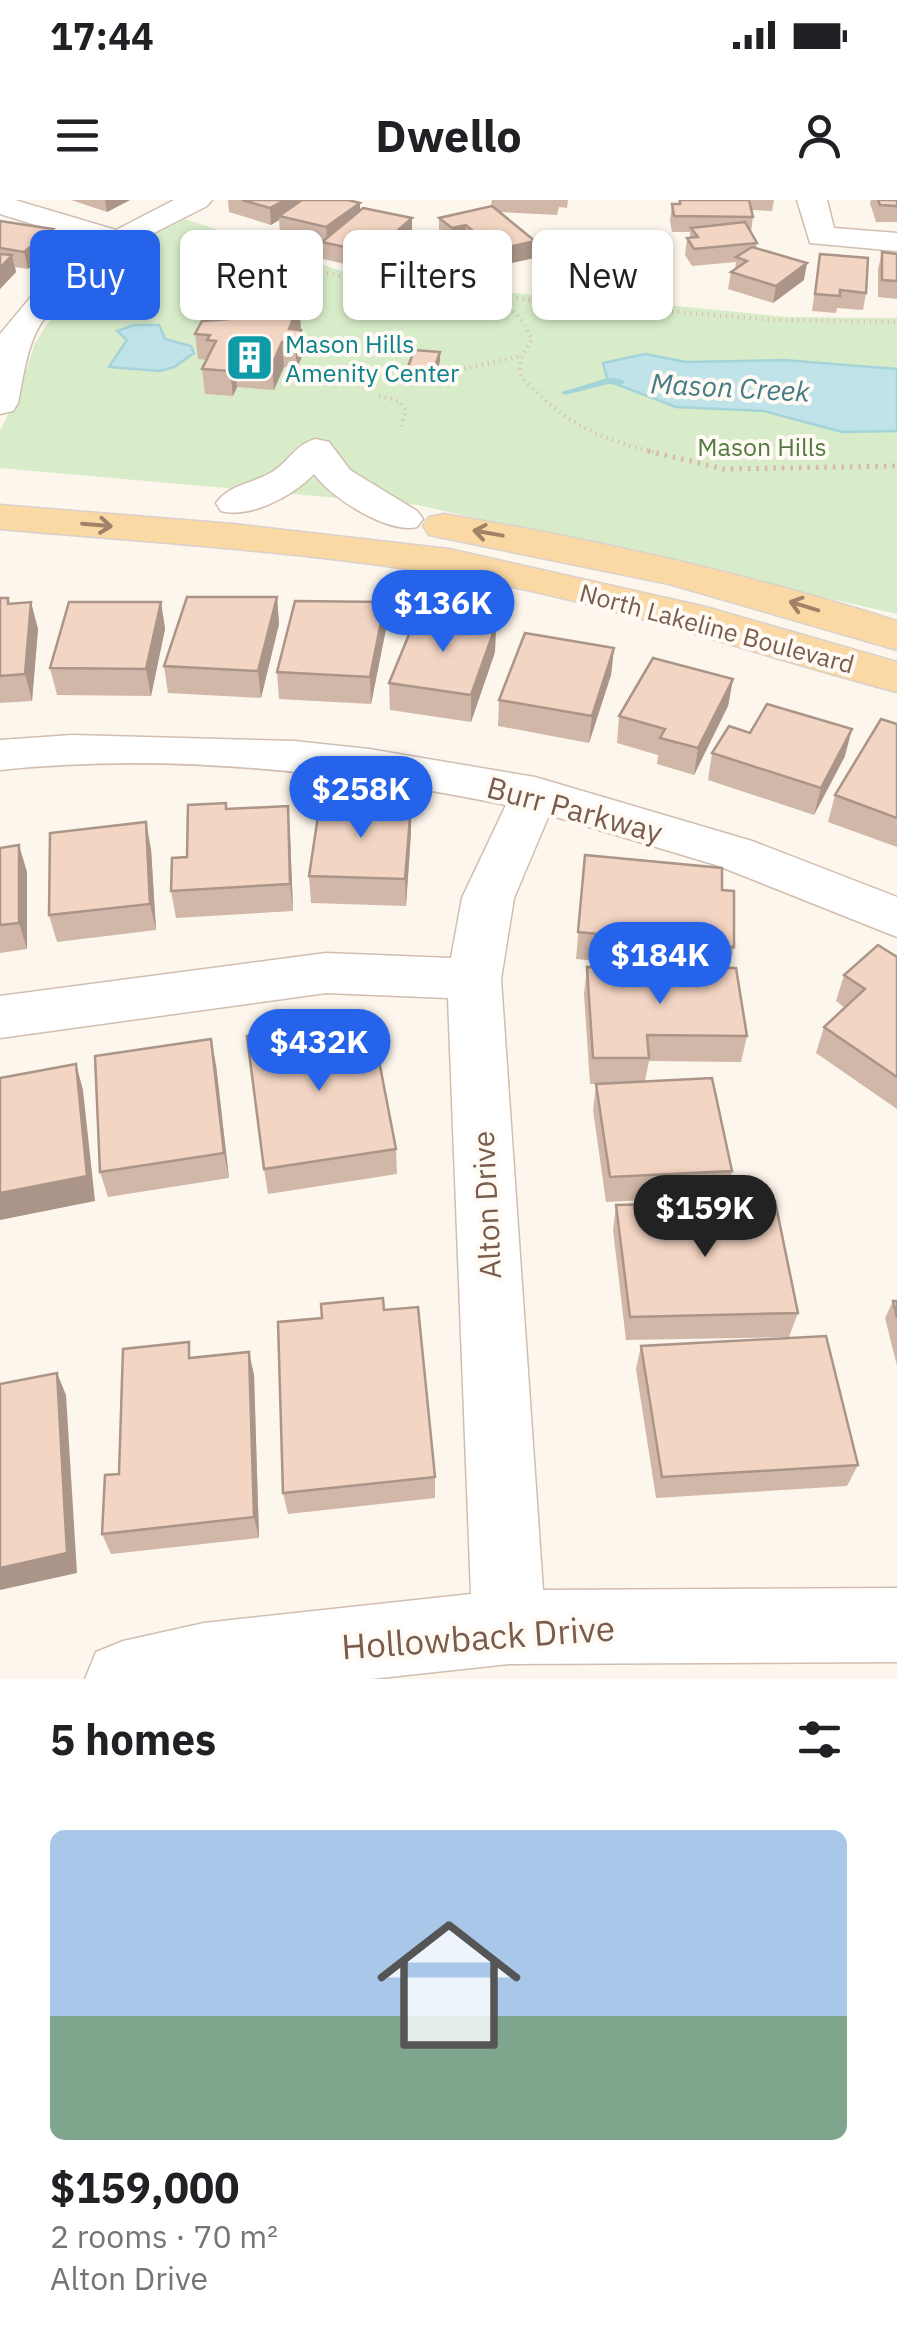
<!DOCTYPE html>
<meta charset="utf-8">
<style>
:root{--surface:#fff;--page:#f2f2f2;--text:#202124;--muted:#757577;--line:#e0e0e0;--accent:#2563eb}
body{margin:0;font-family:"IBM Plex Sans",sans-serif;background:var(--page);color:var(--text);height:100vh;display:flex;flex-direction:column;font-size:38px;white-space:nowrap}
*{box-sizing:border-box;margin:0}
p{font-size:32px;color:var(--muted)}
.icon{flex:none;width:55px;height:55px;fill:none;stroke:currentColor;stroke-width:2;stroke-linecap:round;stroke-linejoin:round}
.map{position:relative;height:1479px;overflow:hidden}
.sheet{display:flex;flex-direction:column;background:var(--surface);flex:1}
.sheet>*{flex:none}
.banner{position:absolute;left:30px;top:30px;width:838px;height:90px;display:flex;gap:20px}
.price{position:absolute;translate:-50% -85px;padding:0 22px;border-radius:35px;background:var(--accent);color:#fff;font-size:32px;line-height:65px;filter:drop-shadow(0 2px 5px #0008)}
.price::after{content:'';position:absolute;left:50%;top:60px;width:30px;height:22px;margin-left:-15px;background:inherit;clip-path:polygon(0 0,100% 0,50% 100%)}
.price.active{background:#222;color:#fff}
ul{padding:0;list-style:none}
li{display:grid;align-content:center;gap:20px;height:530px;padding:0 50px}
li+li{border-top:2px solid var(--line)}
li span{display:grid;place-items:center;height:310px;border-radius:15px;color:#555}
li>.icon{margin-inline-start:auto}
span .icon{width:180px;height:180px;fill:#fffc;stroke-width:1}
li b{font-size:42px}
h2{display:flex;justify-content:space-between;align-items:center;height:120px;padding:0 50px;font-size:42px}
.chip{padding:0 35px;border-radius:15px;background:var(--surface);box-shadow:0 2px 8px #0004;font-size:35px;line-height:90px}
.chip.active{background:var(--accent);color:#fff}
.status{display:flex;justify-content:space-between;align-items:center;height:70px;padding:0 50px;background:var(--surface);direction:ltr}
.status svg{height:28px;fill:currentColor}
header{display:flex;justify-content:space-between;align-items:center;height:130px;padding:0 50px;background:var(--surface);font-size:45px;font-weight:700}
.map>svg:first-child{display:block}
.green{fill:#d8ecc9}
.water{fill:#bfe3e8;stroke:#a5d3da;stroke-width:2.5}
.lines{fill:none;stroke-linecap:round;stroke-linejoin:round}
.stream{fill:#a5d3da;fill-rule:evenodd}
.minor-casing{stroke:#d1beb0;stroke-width:3}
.major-casing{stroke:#dad1cd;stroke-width:3}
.path-far1{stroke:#d9b8a5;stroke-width:4;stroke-dasharray:1 5;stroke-linecap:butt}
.path{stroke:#d9b8a5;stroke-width:5;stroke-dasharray:2.5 6;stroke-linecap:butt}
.minor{fill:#fff;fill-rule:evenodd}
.major{fill:#fbd9a5;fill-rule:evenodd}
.wall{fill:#d1b7a8}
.shaded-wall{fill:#aa9588}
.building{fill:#f3d5c3;stroke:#aa9588;stroke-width:2.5}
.oneway{stroke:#a18267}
.labels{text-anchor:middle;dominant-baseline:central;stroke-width:8;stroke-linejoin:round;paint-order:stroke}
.far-culture-label{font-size:25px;fill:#0d838f;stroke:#fffaf3;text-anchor:start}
.far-park-label{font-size:25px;fill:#537a41;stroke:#fffaf3}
.far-street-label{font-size:25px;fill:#7a5c4d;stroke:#fffaf3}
.far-water-label{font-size:28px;font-style:italic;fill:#437c86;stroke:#fffaf3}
.street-label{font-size:30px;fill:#7a5c4d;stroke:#fffaf3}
.near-street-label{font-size:35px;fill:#7a5c4d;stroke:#fffaf3}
</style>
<div class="status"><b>17:44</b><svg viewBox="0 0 49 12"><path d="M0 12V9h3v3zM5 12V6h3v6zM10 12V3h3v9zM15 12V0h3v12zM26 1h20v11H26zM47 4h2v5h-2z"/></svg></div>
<header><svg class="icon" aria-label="menu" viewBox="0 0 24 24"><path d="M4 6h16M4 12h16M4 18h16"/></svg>Dwello<svg class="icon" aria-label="person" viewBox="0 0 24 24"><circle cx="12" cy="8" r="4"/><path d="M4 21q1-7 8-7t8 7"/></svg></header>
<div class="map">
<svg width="897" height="1479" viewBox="0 0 897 1479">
<rect width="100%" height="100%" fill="#fdf6ec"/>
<!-- green -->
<path class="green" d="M185,19L369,80L601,101L614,94L626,97L627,101L786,117L897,118V414L418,305L0,268V231L20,190L35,143L63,100L116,55Z"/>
<!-- water -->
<g class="water">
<path d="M134,125H159L165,139L191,146L194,153L174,167L160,171L109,167L127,140L117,131Z"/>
<path d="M645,154L686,162L783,160L897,169V231L842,232L764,211L676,207L608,181L603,163Z"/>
</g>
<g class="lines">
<!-- stream -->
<path class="stream" d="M608,178L621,179L625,182L621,185L608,184L565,195L561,192Z"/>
<defs>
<g id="minor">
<path d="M0,0H15L116,30L174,0H212L207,6C150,35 55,78 32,142C25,161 22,183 18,203L13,211L0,214V134L50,74L94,43L0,14Z"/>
<path d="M797,0H827L834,28L897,33V51L810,43Z"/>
<path d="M316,239L329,242L350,270L417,311L423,319L417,327C388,334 331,298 314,274C294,295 251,319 221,311L216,303C228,285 254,283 272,272C289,262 295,244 316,239Z"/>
<path d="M72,535L294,541L369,549L535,577L752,641L897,697V737L716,665L549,615L514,698L501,779L543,1390L897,1388V1462L509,1464L371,1479H85L96,1452L123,1441L204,1423L471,1394L448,798L326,793L0,838V796L326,753L451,758L462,698L506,605C341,571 168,552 0,570V540Z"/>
</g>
<g id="major">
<path d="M0,305L233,324L449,349L706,407L897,462V492C747,453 601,399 447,375C300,351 149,342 0,329Z"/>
<path d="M444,314C597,340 749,374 897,421V450L669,384L429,335L423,326L429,317Z"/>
</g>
</defs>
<!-- minor casing -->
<use href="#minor" class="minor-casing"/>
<!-- major casing -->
<use href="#major" class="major-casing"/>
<!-- path-far1 -->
<g class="path-far1">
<path d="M194,36L380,87L774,120L897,122"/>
<path d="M501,98L523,122L532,140C527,148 519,158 520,169C521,180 532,187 539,194C574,229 611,242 658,253"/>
<path d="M352,149H394"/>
<path d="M435,175L522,156"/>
<path d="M300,178L342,181"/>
<path d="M379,196L399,201L406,210L401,226"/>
</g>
<!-- path -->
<path class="path" d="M648,251L724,269L897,266"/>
<!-- minor -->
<use href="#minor" class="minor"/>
<!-- major -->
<use href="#major" class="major"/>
</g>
<!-- wall -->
<g class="wall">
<path d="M71,0H130L107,12Z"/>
<path d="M228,0H348L360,11L412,18V35L372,70L323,59L322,43L280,33L279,20L271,25L229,12Z"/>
<path d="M492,0H568L567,8L559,7L557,15L498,12L535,41L534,58L494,67L465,42L452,45L439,34V18L491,6Z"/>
<path d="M679,0H774L772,11L752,10L753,17L751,33L757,43L756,48L804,80L773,103L728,89L731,72L735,70L736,62L692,66L685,55L687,38H690V32H672L670,21L672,4H678Z"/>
<path d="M871,0H897V22H876L870,3Z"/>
<path d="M0,21L53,29L56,46L28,69L15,67L16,72L0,89Z"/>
<path d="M882,52L897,54V99L878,97V69Z"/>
<path d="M820,54L866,93L863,110L837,108L836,113L812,111Z"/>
<path d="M270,103L299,105L303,154L297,168L284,167L274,190L237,187L233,196L205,194L202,169L206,160L198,159L195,134L229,119Z"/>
<path d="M440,161L434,181L408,179L407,170Z"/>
<path d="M277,397L279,424L261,498L168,493L164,466Z"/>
<path d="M0,398H8L10,404L38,429L32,501L0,503Z"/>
<path d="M161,402L165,429L151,496L57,495L50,468Z"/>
<path d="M496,425L495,452L471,522L390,510L389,483Z"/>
<path d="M386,429L371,504L279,499L277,472Z"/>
<path d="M614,448L611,475L589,543L498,526L499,500Z"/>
<path d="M733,479L728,506L694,575L657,564L658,555L617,543L619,516Z"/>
<path d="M897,524V647L828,622L835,595Z"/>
<path d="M750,533L845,556L814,615L708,580L712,553Z"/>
<path d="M411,605V632L406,706L311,703L309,676Z"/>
<path d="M227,609L290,633L293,711L176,718L171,691L187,657Z"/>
<path d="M0,648L27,672V749L0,753Z"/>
<path d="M151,649L156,730L57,742L49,715Z"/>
<path d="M585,655L722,690L734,747L729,768L747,836L741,862L649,861L645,881L732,971L726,996L606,1002L593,910L596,884H590L584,794L587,767L671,768L576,759Z"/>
<path d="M897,757V909L816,853L824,827L845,808L836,801L844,775Z"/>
<path d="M216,865L229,978L108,997L100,972Z"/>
<path d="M396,949L397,974L268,994L264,969Z"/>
<path d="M616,1005L798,1113L789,1137L626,1140L613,1030Z"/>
<path d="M893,1101H897V1166L885,1118Z"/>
<path d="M384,1110L435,1277V1298L288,1314L283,1293L322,1118Z"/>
<path d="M641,1146L858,1265L847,1286L656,1298L636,1169Z"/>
<path d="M193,1157L254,1175L259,1338L111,1354L102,1334L119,1274Z"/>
</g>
<!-- shaded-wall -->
<g class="shaded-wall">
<path d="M105,0H130L107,12Z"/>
<path d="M285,0H315L279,16V20L271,25L270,8Z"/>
<path d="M360,3V19L327,44L326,27Z"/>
<path d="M412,18V35L372,70V53Z"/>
<path d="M466,25L465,42L452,45V28Z"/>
<path d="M53,29L56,46L28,69L24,52Z"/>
<path d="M535,41L534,58L494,67L495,50Z"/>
<path d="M12,55L16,72L0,89V68Z"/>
<path d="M807,63L804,80L773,103L776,86Z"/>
<path d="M299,105L303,154L297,168L295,143L289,129Z"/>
<path d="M282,142L284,167L274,190L272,165Z"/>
<path d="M440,152V161L434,181L433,172Z"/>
<path d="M234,162L237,187L233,196L230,171Z"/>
<path d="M277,397L279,424L261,498L258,471Z"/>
<path d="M31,402L38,429L32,501L25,474Z"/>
<path d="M161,402L165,429L151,496L146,469Z"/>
<path d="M385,402L386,429L371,504L370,477Z"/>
<path d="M496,425L495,452L471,522V495Z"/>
<path d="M614,448L611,475L589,543L592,516Z"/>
<path d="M733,479L728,506L694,575L698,548Z"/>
<path d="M852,529L845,556L814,615L821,588Z"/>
<path d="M411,605V632L406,706L405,679Z"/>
<path d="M288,606L290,633L293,711L290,684Z"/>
<path d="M146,622L151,649L156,730L150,704Z"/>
<path d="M19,645L27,672V749L19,723Z"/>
<path d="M211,839L216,865L229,978L224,953Z"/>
<path d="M76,864L83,890L95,1001L0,1020V993Z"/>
<path d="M249,1152L254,1175L259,1338L254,1317Z"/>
<path d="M57,1173L66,1195L77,1373L0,1390V1368Z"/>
</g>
<!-- building -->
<g class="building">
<path d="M242,0H285L270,8Z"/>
<path d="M302,0H348L360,3L326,27L279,16Z"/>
<path d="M680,0H749L753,17L674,16L672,4H680Z"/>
<path d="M878,0H897V6L880,5Z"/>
<path d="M492,6L535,41L495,50L466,25L452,28L439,18Z"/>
<path d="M363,8L412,18L372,53L322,42Z"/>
<path d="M0,21L53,29L24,52L0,48Z"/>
<path d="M745,22L757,43L694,49L687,38L698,37L691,28Z"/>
<path d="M752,47L807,63L776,86L731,72L747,61L736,57Z"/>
<path d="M882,52L897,54V81L882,80Z"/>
<path d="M0,54L12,55L0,68Z"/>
<path d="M820,54L868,58L866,93L840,90V96L815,94Z"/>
<path d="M241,93L269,95L266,103L299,105L289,129L301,130L295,143L282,142L272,165L234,162L230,171L202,169L216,141L207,140L210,135L195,134L202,121L229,119Z"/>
<path d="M414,150L440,152L433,172L407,170Z"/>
<path d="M187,397H277L258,471L164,466Z"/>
<path d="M0,398H8V404L31,402L25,474L0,476Z"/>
<path d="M295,401L385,402L370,477L277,472Z"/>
<path d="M69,402H161L146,469L50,468Z"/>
<path d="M417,415L496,425L471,495L389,483Z"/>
<path d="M525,433L614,448L592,516L499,500Z"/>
<path d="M653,458L733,479L698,548L660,538L665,529L619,516Z"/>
<path d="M767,504L852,529L821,588L712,553L729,526L750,533Z"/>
<path d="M881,519L897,524V618L835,595Z"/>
<path d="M226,603V609L288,606L290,684L171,691L172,658L187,657L188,605Z"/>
<path d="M320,603L411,605L405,679L309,676Z"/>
<path d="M146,622L150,704L49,715L50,633Z"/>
<path d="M19,645V723L0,725V648Z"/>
<path d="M585,655L722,668V690L734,691V747L578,732Z"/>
<path d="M878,745L897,757V877L824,827L865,789L844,775Z"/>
<path d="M587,767L736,768L747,836L647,835L649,858H593Z"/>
<path d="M371,819L396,949L264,969L247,836Z"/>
<path d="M211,839L224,953L100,972L95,856Z"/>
<path d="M76,864L87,976L0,993V878Z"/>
<path d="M712,878L732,971L610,977L596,884Z"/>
<path d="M775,1001L798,1113L630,1117L616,1005Z"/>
<path d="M383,1098L384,1110L418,1107L435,1277L283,1293L278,1122L322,1118L321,1104Z"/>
<path d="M893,1101H897V1118Z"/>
<path d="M826,1136L858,1265L662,1277L641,1146Z"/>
<path d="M189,1142V1158L249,1152L254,1317L102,1334L105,1275L119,1274L123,1149Z"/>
<path d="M57,1173L67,1353L0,1368V1184Z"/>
</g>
<!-- one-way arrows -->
<defs><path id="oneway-shaft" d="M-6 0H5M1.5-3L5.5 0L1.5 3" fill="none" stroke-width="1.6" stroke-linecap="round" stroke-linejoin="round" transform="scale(2.5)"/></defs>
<g class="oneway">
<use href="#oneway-shaft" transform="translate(97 325) rotate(5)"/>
<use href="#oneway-shaft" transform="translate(488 333) rotate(-170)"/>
<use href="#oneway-shaft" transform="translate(804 406) rotate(-163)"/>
</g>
<!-- icons -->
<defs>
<symbol id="building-square" viewBox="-11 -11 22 22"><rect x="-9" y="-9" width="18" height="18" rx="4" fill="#0f9aa8" stroke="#fffaf3"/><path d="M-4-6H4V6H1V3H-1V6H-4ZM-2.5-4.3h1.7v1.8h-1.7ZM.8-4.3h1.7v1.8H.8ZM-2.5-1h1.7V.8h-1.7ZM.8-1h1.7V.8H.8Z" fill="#fff"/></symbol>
</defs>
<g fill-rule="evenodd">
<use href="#building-square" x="222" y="130" width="55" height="55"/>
</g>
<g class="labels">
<!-- far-culture labels -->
<g class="far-culture-label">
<text x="285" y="143">Mason Hills<tspan x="285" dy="29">Amenity Center</tspan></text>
</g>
<!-- far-park labels -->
<g class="far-park-label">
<text x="762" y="246">Mason Hills</text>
</g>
<!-- far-street labels -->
<g class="far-street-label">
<text transform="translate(717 428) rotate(15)">North Lakeline Boulevard</text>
</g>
<!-- far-water labels -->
<g class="far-water-label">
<text transform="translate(730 187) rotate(3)">Mason Creek</text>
</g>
<!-- street labels -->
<g class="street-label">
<text transform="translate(575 609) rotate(15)">Burr Parkway</text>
<text transform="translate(486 1005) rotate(-93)">Alton Drive</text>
</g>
<!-- near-street labels -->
<g class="near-street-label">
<text transform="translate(478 1437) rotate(-4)">Hollowback Drive</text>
</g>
</g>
</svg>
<b class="price" style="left:443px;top:455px">$136K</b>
<b class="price" style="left:361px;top:641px">$258K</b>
<b class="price" style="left:660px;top:807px">$184K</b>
<b class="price" style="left:319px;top:894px">$432K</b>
<b class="price active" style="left:705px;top:1060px">$159K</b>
<div class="banner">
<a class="chip active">Buy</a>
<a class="chip">Rent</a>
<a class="chip">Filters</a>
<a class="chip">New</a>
</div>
</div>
<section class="sheet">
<h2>5 homes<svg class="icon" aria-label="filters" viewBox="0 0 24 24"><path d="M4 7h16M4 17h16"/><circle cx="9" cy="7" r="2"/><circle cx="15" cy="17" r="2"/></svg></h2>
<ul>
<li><span style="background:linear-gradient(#a9c7e8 60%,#7fa58c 0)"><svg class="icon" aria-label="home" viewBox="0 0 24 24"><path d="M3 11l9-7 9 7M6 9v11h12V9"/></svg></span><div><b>$159,000</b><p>2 rooms · 70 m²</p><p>Alton Drive</p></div></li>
</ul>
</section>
